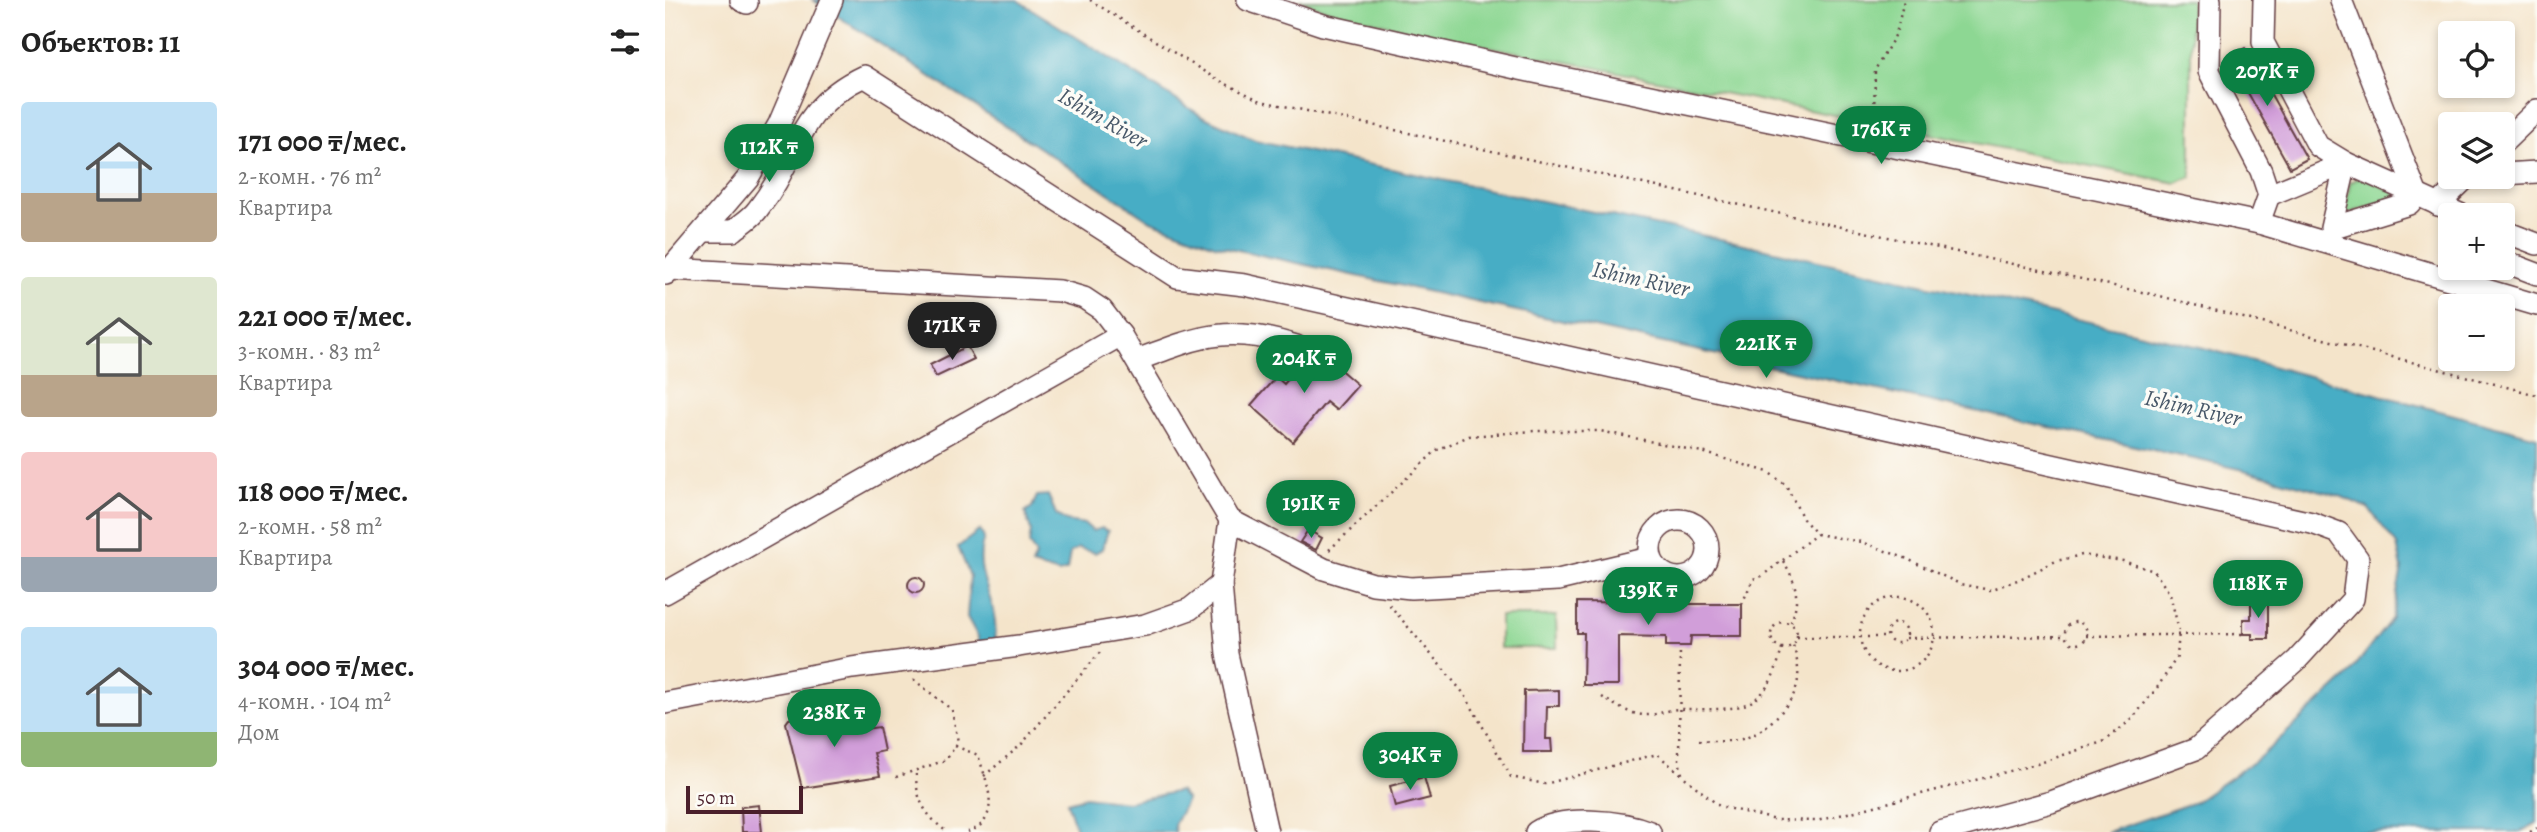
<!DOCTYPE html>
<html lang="ru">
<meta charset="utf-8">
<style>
:root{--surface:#fff;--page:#f2f2f2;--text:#222;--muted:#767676;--accent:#0b8043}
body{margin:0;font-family:Alegreya,serif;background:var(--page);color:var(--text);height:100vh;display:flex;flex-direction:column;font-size:26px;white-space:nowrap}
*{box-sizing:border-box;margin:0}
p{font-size:23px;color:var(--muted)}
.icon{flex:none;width:38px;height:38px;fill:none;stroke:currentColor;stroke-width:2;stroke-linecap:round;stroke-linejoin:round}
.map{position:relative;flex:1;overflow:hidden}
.details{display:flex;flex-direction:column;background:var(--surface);width:665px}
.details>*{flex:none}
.fabs{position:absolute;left:1773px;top:21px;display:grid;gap:14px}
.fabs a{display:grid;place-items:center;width:77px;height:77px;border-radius:7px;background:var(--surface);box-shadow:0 4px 10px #0003;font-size:35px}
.scale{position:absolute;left:21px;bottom:18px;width:117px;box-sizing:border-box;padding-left:7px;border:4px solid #4a1f2b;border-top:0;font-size:19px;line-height:24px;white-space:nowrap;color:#4a1f2b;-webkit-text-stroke:5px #fdfcf7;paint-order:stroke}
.price{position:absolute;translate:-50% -60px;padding:0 16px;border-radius:24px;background:var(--accent);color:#fff;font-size:23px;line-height:46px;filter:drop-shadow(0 2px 4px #0008)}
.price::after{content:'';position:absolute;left:50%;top:42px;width:21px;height:16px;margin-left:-10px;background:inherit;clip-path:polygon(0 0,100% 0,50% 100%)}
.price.current{background:#222;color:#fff}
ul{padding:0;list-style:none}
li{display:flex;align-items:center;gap:21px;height:175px;padding:0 21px}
li span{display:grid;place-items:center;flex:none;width:196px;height:140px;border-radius:7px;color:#555}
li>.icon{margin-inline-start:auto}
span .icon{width:84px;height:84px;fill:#fffc;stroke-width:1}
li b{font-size:30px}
h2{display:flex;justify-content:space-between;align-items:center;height:84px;padding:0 21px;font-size:30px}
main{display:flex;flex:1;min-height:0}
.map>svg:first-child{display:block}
.green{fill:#8dd793;stroke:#6c7b5f;stroke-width:2}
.water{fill:#46adc5;stroke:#486678;stroke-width:2}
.building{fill:#d19ed9}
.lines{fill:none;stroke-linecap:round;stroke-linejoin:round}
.minor-casing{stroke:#643d43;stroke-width:24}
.path{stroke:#643d43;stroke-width:2.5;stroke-dasharray:2 5;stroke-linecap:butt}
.minor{stroke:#fff;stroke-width:21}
.labels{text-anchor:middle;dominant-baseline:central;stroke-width:7;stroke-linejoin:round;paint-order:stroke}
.water-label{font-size:23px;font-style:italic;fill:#485869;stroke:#fdfcf7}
</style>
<main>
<section class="details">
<h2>Объектов: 11<svg class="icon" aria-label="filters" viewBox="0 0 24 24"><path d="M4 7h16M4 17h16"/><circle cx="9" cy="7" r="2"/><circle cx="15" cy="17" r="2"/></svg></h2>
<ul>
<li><span style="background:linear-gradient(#bfe0f5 65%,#b9a48a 0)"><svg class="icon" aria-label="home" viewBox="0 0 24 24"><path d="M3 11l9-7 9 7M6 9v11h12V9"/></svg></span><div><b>171 000 ₸/мес.</b><p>2-комн. · 76 m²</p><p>Квартира</p></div></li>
<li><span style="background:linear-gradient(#dfe7d0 70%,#b9a48a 0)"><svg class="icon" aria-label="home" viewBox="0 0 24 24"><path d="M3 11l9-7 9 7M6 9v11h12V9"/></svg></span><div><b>221 000 ₸/мес.</b><p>3-комн. · 83 m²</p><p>Квартира</p></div></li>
<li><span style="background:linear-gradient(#f6c9c9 75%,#9aa5b1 0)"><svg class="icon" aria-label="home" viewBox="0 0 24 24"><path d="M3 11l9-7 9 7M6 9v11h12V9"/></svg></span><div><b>118 000 ₸/мес.</b><p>2-комн. · 58 m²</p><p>Квартира</p></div></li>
<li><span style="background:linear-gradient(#bfe0f5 75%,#8fb573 0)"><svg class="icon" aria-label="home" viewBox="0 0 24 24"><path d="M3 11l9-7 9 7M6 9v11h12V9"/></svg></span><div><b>304 000 ₸/мес.</b><p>4-комн. · 104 m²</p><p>Дом</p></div></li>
</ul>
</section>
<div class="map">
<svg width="1872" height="832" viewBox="0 0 1872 832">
<rect width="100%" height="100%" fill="#fdfcf7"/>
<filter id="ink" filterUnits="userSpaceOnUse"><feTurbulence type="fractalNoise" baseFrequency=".0143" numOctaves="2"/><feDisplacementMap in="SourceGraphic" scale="14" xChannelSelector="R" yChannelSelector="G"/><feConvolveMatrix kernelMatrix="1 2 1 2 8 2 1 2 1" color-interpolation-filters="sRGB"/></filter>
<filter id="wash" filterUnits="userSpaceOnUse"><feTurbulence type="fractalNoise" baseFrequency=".00686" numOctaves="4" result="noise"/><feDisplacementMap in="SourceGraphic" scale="28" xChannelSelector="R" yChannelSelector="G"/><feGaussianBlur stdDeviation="1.57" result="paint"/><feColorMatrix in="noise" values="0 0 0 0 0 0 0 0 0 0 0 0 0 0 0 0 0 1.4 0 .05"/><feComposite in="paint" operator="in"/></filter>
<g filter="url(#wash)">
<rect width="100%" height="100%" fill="#f4e4ca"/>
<!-- green -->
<g class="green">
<path d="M635,0H1526V177L1511,183L745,31L655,8Z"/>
<path d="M1697,176L1737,196L1679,215L1685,183Z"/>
<path d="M835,616H891L892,648H835Z"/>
</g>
<!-- water -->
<g class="water">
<path d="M148,0H352L537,116L590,140L1074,243L1535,347L1872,437V823L1855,832H1442L1530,802L1595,757L1682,677L1727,618L1737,568L1732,545L1703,508L1675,496L1575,469L550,245L486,221Z"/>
<path d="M383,495L391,514L401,521L420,524L428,531L437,528L443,531L437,549L430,553L413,548L405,553L402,570L394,573L367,565L371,555L364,544L366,531L360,512L367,507L372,496Z"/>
<path d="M315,530L319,538C309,566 323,586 329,613C331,624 330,636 331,647L313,648V637L302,617L305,576L293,547Z"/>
<path d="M514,791L522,800L509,825L510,832H412L402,802L420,797L462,802Z"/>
</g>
<g id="blocks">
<!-- building -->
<g class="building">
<path d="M1580,48L1642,159L1625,168L1563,57Z"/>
<path d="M302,346L309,359L271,377L265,365Z"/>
<path d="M650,348L693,385L671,410L661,402L628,442L586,405L611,377L619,384Z"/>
<path d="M643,530L657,538L651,550L635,542Z"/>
<circle cx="251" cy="585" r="8"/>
<path d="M995,580L1023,581L1022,604H1077V636H1026L1025,646H1001V637L953,636V685H918L919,633H912V602L995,603Z"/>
<path d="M1586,598H1603V639H1587V634H1578V619H1586Z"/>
<path d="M894,690V706H882L881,739H886L887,752H858L859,691Z"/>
<path d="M165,710L172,716L197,711L199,729L214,727L219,751L209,753L215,776L137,788L121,723L124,719L133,717L140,723L151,719L157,711Z"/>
<path d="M759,777L765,798L730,807L725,786Z"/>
<path d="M94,805L97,832H77L76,807Z"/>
</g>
</g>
</g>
<g filter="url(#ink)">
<use href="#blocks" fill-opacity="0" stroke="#643d43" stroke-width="2"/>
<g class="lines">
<defs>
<g id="minor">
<path d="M76,0L82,3"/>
<path d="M583,0L658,25L855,69L1594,223L1604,195L1596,171L1544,71L1545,0"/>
<path d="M1599,0L1598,42L1653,146L1681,163L1797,215"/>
<path d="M1838,143L1872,110"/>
<path d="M1838,174L1872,172"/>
<path d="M1604,195L1681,163L1666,228L1744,204L1752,195L1676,0"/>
<path d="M1773,205L1802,177"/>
<path d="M1594,223L1872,305"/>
<path d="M41,231H68C76,224 87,218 93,209C134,158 130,108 199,76L512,277L580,285L1647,523L1674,533L1693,559L1688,599L1631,661L1531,749L1386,802L1275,832"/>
<path d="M1838,231L1872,244"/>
<path d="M1838,261L1872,274"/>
<path d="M5,269L395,291L419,298L437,310L456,335L565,520L556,584L562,654L602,832"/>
<path d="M1,274L83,178L114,124L167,0"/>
<path d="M472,360C536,336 563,324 631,346"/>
<circle cx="1014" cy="549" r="29"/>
<path d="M565,520L659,569L708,584L746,588L893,580L985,558"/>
<path d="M0,593L456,335"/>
<path d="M0,703L187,668L354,646L480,625L525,609L556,584"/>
<path d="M871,832C897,815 956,820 985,832"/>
</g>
</defs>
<!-- minor casing -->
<use href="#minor" class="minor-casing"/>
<!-- path -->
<g class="path">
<path d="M425,0L551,79L596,101L1495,296L1872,395"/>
<path d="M1209,116L1210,70L1231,34L1239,0"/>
<path d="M664,550L772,450L804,436L869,431H935L1037,452L1103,472L1121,485L1138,519L1152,534L1196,542L1240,558L1295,584L1325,590L1355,579L1391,561L1417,555L1458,561L1489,571L1505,594L1514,631L1512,657L1492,688L1467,719L1440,741L1372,764L1152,821L1111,820L1054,806L992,754L880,784L846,777L800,695L723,603"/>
<path d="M1118,561C1132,582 1135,599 1126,622"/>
<circle cx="1232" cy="634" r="37"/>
<path d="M1077,604L1088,579L1097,576L1152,534"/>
<circle cx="1411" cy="633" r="11"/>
<circle cx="1119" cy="635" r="13"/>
<circle cx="1232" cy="633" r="10"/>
<path d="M1421,636L1578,634"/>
<path d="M1132,637H1221"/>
<path d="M1241,638L1400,636"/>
<path d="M1015,646L1014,760L1018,778"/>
<path d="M937,697C951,706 965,715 982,715C993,715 1004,709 1015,709C1072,709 1101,716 1117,648"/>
<path d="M1034,740C1046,741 1060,742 1072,740C1085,738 1096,731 1106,722C1133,697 1139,681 1128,645"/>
<path d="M290,746L313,755C321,780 339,820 303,832"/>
<path d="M251,774C251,801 261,816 282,832"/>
<path d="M319,776L356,745L436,651"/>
<path d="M231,777L281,760L293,742L287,710L248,679"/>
<path d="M1865,832L1872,828"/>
</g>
<!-- minor -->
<use href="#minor" class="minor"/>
</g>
</g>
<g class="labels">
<!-- water labels -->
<g class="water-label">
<text transform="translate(438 118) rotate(30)">Ishim River</text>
<text transform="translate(976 279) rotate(12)">Ishim River</text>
<text transform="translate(1528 408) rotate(13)">Ishim River</text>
</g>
</g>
</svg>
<div class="fabs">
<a><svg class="icon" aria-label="locate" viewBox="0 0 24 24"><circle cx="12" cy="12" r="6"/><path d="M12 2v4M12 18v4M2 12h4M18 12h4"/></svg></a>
<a><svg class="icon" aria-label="layers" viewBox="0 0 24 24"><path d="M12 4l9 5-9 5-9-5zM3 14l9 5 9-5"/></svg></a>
<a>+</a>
<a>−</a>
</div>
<div class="scale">50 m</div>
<b class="price" style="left:1602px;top:108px">207K ₸</b>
<b class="price" style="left:1216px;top:166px">176K ₸</b>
<b class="price" style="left:104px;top:184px">112K ₸</b>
<b class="price current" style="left:287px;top:362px">171K ₸</b>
<b class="price" style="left:1101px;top:380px">221K ₸</b>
<b class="price" style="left:639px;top:395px">204K ₸</b>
<b class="price" style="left:646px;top:540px">191K ₸</b>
<b class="price" style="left:1593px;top:620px">118K ₸</b>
<b class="price" style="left:983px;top:627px">139K ₸</b>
<b class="price" style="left:169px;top:749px">238K ₸</b>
<b class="price" style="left:745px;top:792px">304K ₸</b>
</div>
</main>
